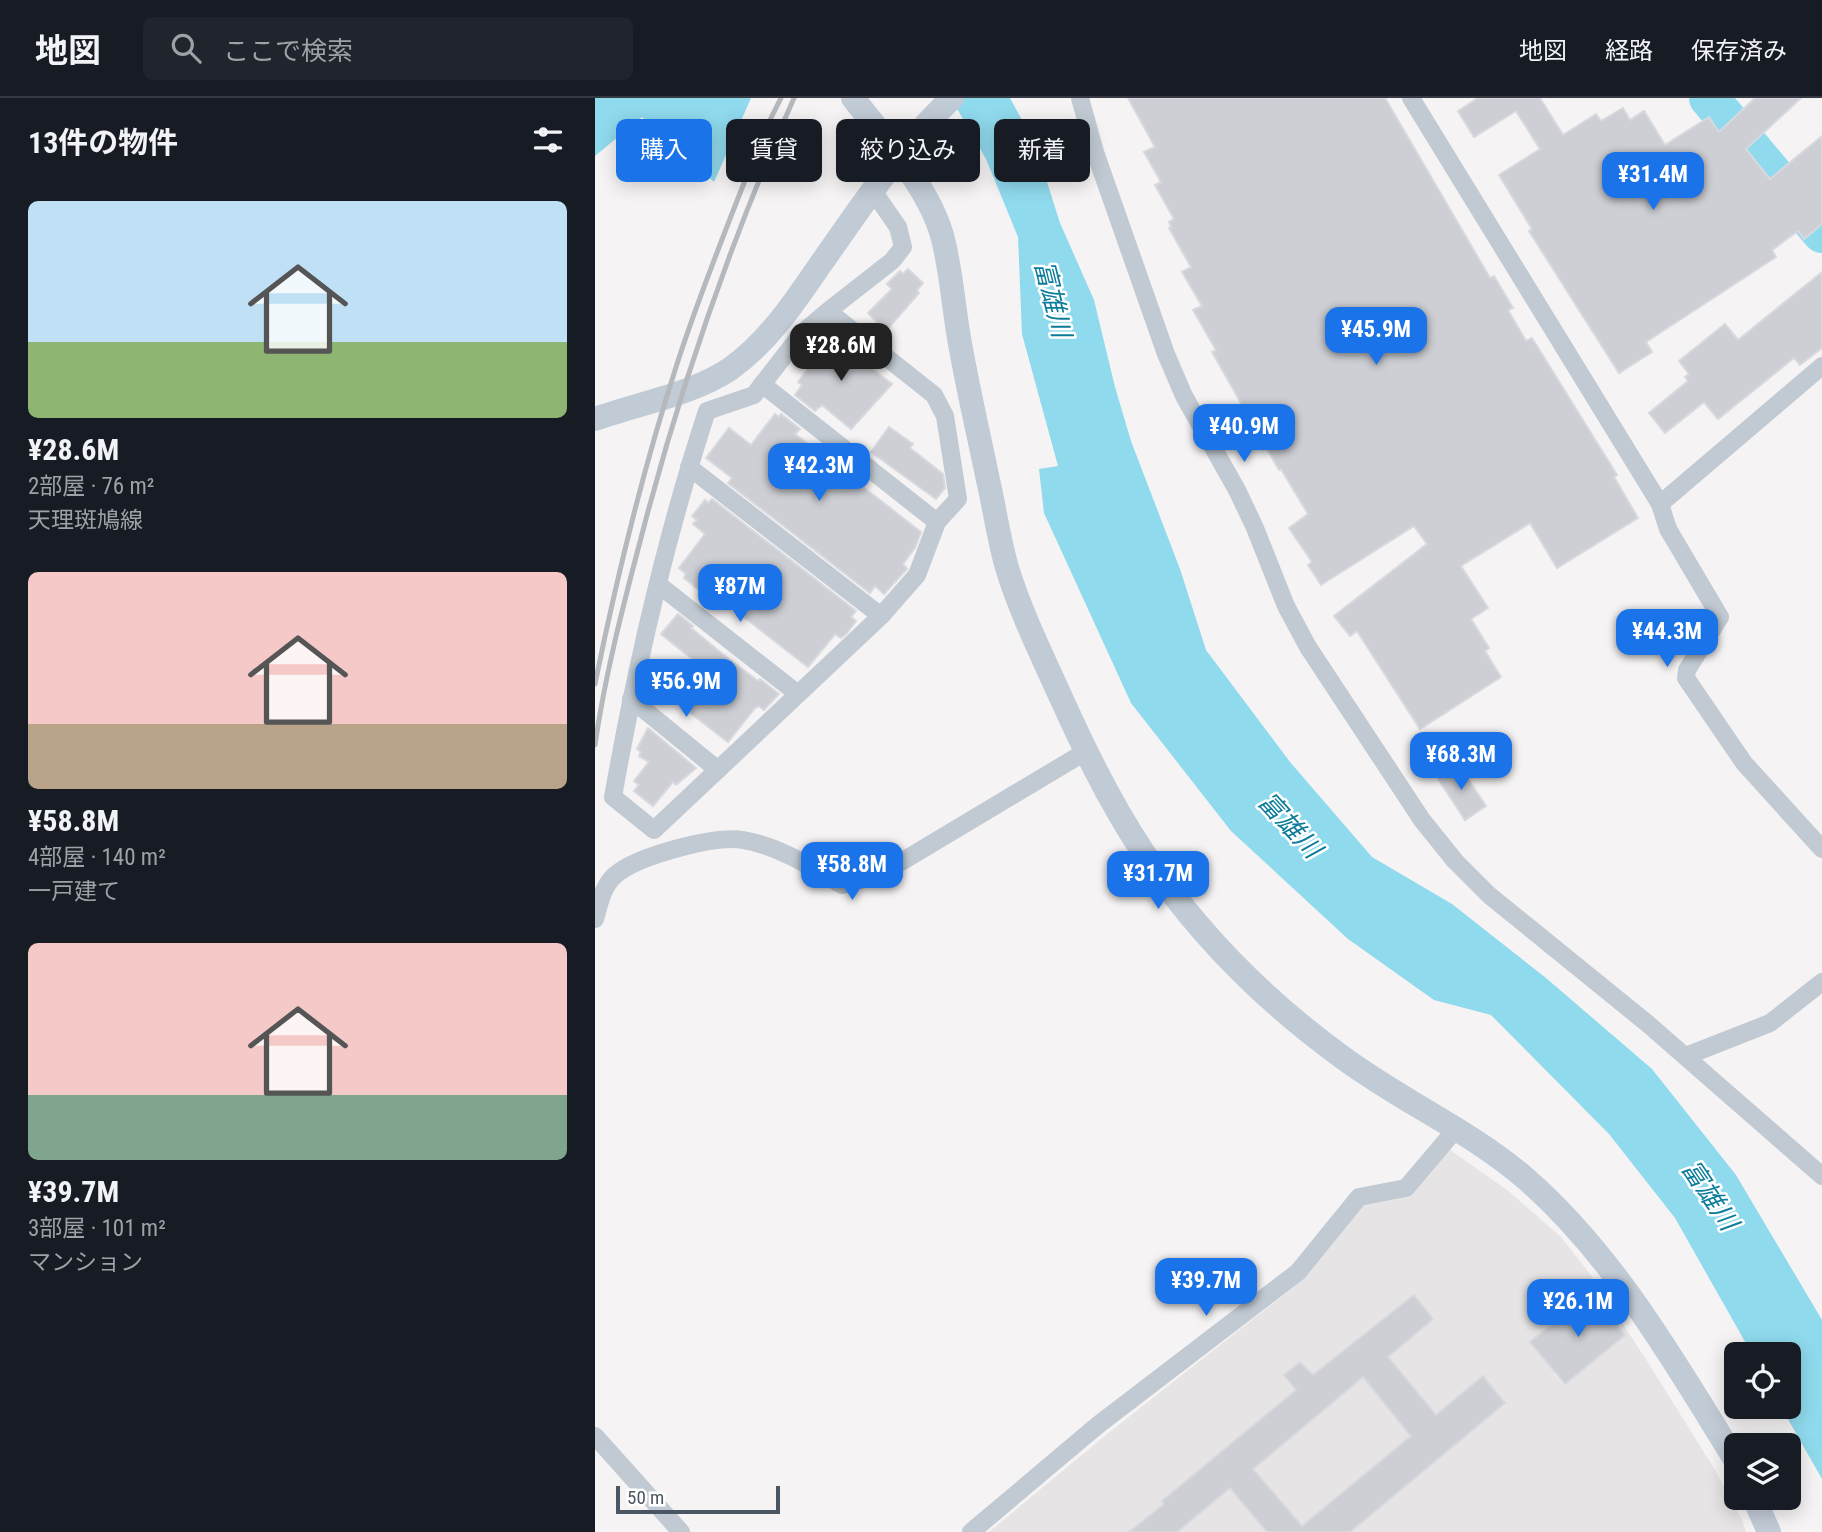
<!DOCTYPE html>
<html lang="ja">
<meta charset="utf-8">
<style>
:root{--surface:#171b24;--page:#20242c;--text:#f1f3f6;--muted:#9ea1a6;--line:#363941;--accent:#1a73e8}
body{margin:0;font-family:"Roboto Condensed","Noto Sans JP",sans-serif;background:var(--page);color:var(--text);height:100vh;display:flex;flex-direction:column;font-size:26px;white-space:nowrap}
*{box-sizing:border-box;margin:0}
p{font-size:23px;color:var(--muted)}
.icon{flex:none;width:38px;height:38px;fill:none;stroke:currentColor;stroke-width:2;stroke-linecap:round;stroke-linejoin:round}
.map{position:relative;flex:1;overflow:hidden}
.side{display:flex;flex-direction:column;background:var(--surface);width:595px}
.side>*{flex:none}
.banner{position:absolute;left:21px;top:21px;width:665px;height:63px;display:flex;gap:14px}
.buttons{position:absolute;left:1129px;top:1244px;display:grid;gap:14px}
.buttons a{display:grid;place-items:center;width:77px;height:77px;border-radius:10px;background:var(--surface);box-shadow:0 4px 18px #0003;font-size:35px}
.scale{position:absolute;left:21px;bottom:18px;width:164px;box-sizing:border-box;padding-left:7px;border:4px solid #4a5661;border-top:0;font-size:19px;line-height:24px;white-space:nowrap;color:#4a5661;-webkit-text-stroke:5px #fff;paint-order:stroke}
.price{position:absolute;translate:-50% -60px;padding:0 16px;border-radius:14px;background:var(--accent);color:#fff;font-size:23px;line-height:46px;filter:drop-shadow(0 2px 4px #0008)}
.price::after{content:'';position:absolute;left:50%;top:42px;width:21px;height:16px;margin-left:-10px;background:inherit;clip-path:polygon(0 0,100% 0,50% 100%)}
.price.current{background:#222;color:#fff}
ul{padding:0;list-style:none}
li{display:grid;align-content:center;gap:14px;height:371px;padding:0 28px}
li span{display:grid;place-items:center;height:217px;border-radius:10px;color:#555}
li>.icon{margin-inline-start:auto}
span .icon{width:126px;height:126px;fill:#fffc;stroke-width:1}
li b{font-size:30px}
h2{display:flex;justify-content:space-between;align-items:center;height:84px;padding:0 28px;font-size:30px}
.chip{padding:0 24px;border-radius:10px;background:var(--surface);box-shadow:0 4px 18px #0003;font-size:24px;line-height:63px}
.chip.current{background:var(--accent);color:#fff}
header{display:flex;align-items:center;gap:42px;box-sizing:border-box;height:98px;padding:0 35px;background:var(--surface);border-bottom:2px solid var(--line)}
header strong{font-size:33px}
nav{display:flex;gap:38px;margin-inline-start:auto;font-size:24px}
.search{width:490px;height:63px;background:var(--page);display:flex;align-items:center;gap:18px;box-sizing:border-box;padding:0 24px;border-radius:10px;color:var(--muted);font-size:26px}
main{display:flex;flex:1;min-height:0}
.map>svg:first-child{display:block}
.education{fill:#e6e4e5;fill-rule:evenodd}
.water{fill:#90daee}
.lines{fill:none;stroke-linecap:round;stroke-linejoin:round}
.river{stroke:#90daee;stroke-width:40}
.building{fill:#cdcfd5;stroke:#d7d9de;stroke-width:2;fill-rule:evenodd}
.street{stroke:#c1cad2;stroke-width:18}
.secondary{stroke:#c1cbd6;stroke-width:24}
.rail{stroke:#b5b8bd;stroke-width:5}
.labels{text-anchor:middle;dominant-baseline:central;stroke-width:5;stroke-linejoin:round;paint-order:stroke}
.water-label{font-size:26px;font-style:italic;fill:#0c7c9b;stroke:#fff}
</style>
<header>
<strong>地図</strong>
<div class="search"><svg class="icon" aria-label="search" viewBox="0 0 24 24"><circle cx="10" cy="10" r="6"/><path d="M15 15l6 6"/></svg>ここで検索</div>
<nav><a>地図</a><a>経路</a><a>保存済み</a></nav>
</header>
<main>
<section class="side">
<h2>13件の物件<svg class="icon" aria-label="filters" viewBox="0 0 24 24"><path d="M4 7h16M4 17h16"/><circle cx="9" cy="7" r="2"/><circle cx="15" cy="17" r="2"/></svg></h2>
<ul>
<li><span style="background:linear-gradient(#bfe0f5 65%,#8fb573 0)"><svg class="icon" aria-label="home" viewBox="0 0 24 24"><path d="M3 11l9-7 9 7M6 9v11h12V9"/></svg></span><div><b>¥28.6M</b><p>2部屋 · 76 m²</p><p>天理斑鳩線</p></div></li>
<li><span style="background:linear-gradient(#f6c9c9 70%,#b9a48a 0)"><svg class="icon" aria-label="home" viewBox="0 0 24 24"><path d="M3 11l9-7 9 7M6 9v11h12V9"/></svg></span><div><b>¥58.8M</b><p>4部屋 · 140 m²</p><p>一戸建て</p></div></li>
<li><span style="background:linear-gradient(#f6c9c9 70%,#7fa58c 0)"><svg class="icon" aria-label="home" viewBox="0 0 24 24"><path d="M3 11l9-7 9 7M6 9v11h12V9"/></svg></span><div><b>¥39.7M</b><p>3部屋 · 101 m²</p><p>マンション</p></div></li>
</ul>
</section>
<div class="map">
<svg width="1227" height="1434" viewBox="0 0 1227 1434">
<rect width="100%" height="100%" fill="#f5f3f3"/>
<!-- education -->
<path class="education" d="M855,1052L912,1092L966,1139L995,1176L1052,1263L1120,1372L1147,1422L1151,1434H755L910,1306L888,1279L700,1434L705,1425L661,1374L638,1394L672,1434H394L511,1337L705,1184L768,1107L813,1099ZM997,1195L1004,1205L943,1254L935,1244ZM819,1198L838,1221L588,1428L567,1403L701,1292L689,1277L705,1264L718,1277ZM1007,1210L1017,1221L956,1270L947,1260ZM1020,1225L1029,1237L969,1287L959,1276Z"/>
<!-- water -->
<g class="water">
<path d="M0,0H156L119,84L47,19L0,58Z"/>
<path d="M356,0H415L440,46L465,125L499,202L520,289L536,343L585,471L611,552L695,664L777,759L857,806L951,880L1057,971L1141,1077L1227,1222V1381L1186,1309H1194V1256H1157L1080,1120L1014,1036L896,917L839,902L753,841L636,733L536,605L449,415L444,371L463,368L427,236L423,139L391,61Z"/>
</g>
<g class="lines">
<!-- river -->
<path class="river" d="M1114,0L1227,135"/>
</g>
<!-- building -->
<g class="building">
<path d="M533,0H790L895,180L899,178L918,210L913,212L931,243L937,240L1022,377L1019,379L1043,420L962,470L935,425L866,468L893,510L876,521L894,550L890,553L906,579L825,631L762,533L755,538L739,518L832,446L819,428L726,487L713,467L717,464L694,430L713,416L686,371L684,372L617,254L621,252L598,212L607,208L587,174L596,169L574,130L576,129L574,124L579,121L560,87L566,84L549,54L560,49Z"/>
<path d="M883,0H945L968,37L1001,16L1006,23L1028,10L1035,22L1049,13L1070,47L1114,19L1124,34L1160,0H1206L1151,51L1175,81L1227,38V126L1209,141L1203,133L1177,152L1181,159L1051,244L1057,254L1024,275L934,133L937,131L904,77L945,51L921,13L879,39L863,13Z"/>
<path d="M313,171L328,185L322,192L324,195L291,233L273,215L297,191L292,186L305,173L308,176Z"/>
<path d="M1227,174V250L1205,267L1199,260L1123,321L1109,304L1070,335L1054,315L1093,283L1090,279L1094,276L1084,263L1130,226L1143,242Z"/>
<path d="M231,236L297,286L256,331L227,307L220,313L200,297L207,287L203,284L224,256L219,252Z"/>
<path d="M180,316L184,319L186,316L205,331L200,336L326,434L320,450L308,466L312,471L289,496L280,488L275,495L133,385L137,380L111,360L134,330L156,347Z"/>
<path d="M294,329L318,346L315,350L348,376L350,390L341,401L276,354Z"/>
<path d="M117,401L261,513L256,519L261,523L251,536L246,540L240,536L213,569L118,495L114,500L89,480L91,476L84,470L110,436L98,426L102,422L97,418L110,402L113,405Z"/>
<path d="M83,516L98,528L96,530L130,558L163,583L165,581L184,596L169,612L164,608L160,610L133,644L89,610L99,596L96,594L112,573L66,536Z"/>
<path d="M53,630L101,670L81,687L78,684L58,708L39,693L44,687L39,683L54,664L44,658L46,654L42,651Z"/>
<path d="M862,665L891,708L870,722L842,679Z"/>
<path d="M996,1195L1030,1237L970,1286L935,1244Z"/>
<path d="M819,1197L838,1221L793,1259L841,1317L888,1278L910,1305L755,1434H672L635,1390L582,1434H534L569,1406L567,1403L701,1292L689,1277L705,1264L718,1277ZM768,1279L816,1338L707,1428L658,1371Z"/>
</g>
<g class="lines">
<!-- street -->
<g class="street">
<path d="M485,0L500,54L571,256L589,298L642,392L660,430L691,508L713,549L827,722L860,763L894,797L1053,926L1227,1078"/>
<path d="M816,0L1065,406"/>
<path d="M233,213L207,235L159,297L112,313C71,438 41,569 18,699L59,732L286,518L322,477L342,424L363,401L350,318L339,297L233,213L297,163L308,149L303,129L278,93"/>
<path d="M1227,268L1065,406L1073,431L1125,519L1092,572L1091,580L1149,665L1227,751"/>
<path d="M167,286L342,424"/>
<path d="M94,369L286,518"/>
<path d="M64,487L203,596"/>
<path d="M36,601L123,672"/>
<path d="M0,821C5,804 8,785 24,774C48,757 120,737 148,742C184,748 216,769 247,787L286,776L490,654"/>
<path d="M1091,958L1175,925L1227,884"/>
<path d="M0,1338L86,1434"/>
<path d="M376,1434L503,1327L703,1174L764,1099L811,1090L861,1031"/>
</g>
<!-- secondary -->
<g class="secondary">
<path d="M258,0C288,39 331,86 346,134C355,163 358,203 363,234C371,283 383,333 393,382C400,412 404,444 413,473C425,511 442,547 458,582C485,642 512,700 548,754C601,834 670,903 747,959C806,1003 874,1032 930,1080C1019,1157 1080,1265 1141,1363"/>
<path d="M0,321C44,305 96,297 135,271C173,244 199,205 225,167C266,109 305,49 357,0"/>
<path d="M1159,1400L1174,1434"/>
</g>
<!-- rail -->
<g class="rail">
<path d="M0,586C22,478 48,371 82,266C107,188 139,112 168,36L186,0"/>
<path d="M0,647C10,577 28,508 46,440C85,289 136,142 199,0"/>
</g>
</g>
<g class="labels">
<!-- water labels -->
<g class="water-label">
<text transform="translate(458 201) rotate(76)">富雄川</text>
<text transform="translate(695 727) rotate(47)">富雄川</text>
<text transform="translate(1115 1097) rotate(56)">富雄川</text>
</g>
</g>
</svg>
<div class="buttons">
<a><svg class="icon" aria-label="locate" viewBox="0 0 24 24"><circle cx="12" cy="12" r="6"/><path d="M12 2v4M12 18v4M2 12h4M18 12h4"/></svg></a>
<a><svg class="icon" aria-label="layers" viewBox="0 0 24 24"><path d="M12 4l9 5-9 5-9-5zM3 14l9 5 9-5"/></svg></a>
</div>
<div class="scale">50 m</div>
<b class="price" style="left:1058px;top:114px">¥31.4M</b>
<b class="price" style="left:781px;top:269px">¥45.9M</b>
<b class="price current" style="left:246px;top:285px">¥28.6M</b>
<b class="price" style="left:649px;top:366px">¥40.9M</b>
<b class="price" style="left:224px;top:405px">¥42.3M</b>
<b class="price" style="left:145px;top:526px">¥87M</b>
<b class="price" style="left:1072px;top:571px">¥44.3M</b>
<b class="price" style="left:91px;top:621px">¥56.9M</b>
<b class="price" style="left:866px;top:694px">¥68.3M</b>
<b class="price" style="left:257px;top:804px">¥58.8M</b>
<b class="price" style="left:563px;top:813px">¥31.7M</b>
<b class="price" style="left:611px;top:1220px">¥39.7M</b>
<b class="price" style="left:983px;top:1241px">¥26.1M</b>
<div class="banner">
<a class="chip current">購入</a>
<a class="chip">賃貸</a>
<a class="chip">絞り込み</a>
<a class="chip">新着</a>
</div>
</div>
</main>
